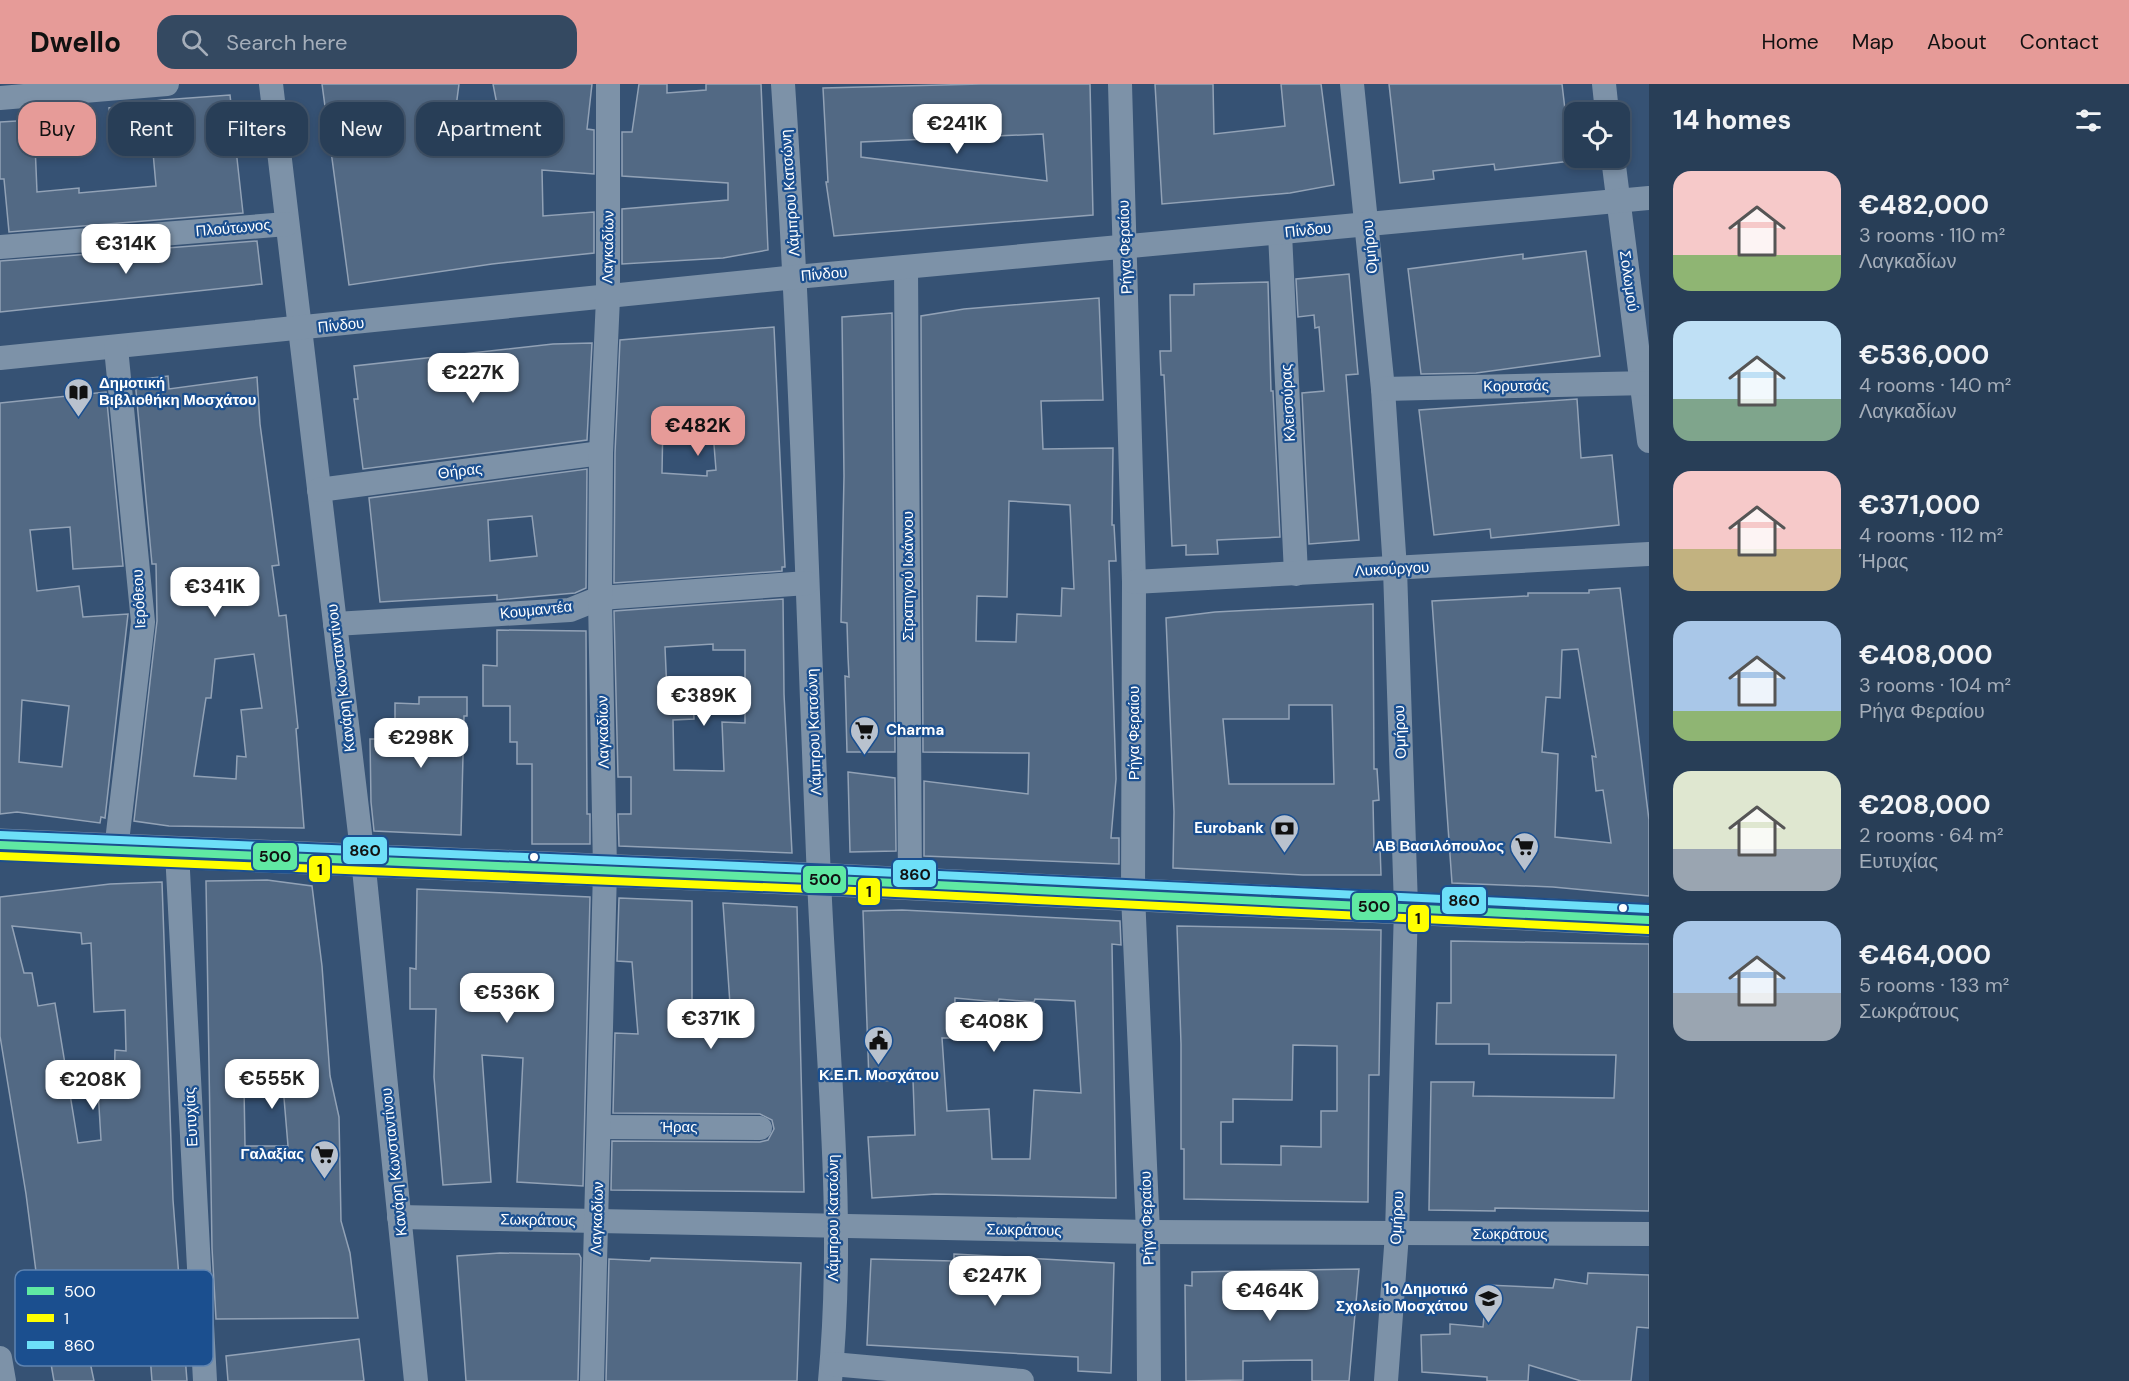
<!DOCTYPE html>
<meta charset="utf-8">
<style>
:root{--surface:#283e57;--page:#344961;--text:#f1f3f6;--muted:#a5aeba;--line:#44576d;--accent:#e69b98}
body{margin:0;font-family:"DM Sans",sans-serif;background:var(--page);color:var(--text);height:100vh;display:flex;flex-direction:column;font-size:22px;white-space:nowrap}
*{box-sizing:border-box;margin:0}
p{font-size:20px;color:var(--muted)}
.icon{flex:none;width:33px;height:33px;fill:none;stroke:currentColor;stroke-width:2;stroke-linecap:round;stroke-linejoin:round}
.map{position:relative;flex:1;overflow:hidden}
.panel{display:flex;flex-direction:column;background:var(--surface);width:480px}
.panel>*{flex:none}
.guide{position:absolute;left:18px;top:18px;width:570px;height:54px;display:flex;gap:12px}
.fabs{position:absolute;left:1564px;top:18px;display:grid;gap:12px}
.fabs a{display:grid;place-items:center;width:66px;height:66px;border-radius:12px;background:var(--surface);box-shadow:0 3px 9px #0003,0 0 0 2px var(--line);font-size:30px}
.price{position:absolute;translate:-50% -51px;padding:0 14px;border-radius:12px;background:#fff;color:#222;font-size:20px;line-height:39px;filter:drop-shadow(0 2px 3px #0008)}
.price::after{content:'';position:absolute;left:50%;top:36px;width:18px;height:14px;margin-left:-9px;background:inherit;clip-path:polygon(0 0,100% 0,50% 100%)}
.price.selected{background:var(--accent);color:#111}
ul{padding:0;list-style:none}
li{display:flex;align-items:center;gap:18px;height:150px;padding:0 24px}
li span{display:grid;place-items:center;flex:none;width:168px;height:120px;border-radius:18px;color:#555}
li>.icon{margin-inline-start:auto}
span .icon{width:72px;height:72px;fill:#fffc;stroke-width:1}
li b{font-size:26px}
h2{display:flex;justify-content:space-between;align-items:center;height:72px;padding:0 24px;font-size:26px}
.chip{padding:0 21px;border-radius:18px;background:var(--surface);box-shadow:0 3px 9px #0003,0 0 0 2px var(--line);font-size:21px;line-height:54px}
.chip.selected{background:var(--accent);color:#111}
header{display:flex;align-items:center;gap:36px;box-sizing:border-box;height:84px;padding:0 30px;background:var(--accent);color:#111}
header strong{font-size:28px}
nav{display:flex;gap:33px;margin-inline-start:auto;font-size:21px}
.search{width:420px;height:54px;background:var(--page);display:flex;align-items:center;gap:15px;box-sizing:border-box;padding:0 21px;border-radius:18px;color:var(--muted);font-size:22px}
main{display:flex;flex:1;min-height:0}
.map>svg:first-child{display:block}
.building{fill:#526984;stroke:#92a2b6;stroke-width:1.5;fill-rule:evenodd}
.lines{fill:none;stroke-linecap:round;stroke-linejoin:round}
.street{stroke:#7d92a8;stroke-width:24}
.secondary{stroke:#798da4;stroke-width:33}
.bus-1-casing{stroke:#1b4f8f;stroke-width:12}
.bus-2-casing{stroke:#1b4f8f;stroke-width:12}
.bus-3-casing{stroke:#1b4f8f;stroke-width:12}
.bus-1{stroke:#60e9a3;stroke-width:8}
.bus-2{stroke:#ff0;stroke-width:8}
.bus-3{stroke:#6ddff8;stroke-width:8}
.bus-dot{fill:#fff;stroke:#1b4f8f;stroke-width:2}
.labels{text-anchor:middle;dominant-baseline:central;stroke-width:4.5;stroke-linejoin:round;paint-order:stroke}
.street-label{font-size:15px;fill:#fff;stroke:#1b4f8f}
.poi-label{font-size:15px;font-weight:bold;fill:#fff;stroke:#1b4f8f;text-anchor:end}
.key{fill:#1b4f8f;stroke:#5f84b1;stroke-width:1.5}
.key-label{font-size:16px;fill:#fff}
.line-badge{stroke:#1b4f8f;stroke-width:2}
.pale-badge-label{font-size:16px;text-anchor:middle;font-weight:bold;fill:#111}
</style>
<header>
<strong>Dwello</strong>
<div class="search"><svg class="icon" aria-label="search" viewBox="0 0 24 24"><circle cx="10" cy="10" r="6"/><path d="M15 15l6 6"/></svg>Search here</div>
<nav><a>Home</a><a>Map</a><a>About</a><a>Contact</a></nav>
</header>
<main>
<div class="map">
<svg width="1649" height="1297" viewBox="0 0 1649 1297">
<rect width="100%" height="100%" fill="#365274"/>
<!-- building -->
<g class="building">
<path d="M322,0H459L453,46L501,41L493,0H592L587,45L594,46V90L542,86L543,132L594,128V169L492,180L349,201Z"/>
<path d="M639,0H667V9L706,6V0H761L768,166L723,174L622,180V125L728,116V99L622,92V48H632Z"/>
<path d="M981,0H1090L1093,131L834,152L826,98H828L823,4ZM1043,50L1047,97L861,73V58Z"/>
<path d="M1155,0H1213L1214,50L1285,42L1281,0H1321L1334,101L1290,109L1162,120Z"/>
<path d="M1389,0H1562L1571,77L1495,86L1494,80L1433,87L1434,95L1400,99Z"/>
<path d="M230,11L243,129L9,148L4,95H0V38L34,36L37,108L79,104V109L156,102L152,57L114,62L109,24L162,16Z"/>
<path d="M257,157L262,200L0,228V177Z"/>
<path d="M1586,167L1600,272L1476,289L1421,290L1408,185L1523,170V175Z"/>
<path d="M1349,190L1358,290L1346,291L1359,456L1309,460L1302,309L1324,307L1319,243L1315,244L1314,231L1298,233L1296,195Z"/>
<path d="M1268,198L1271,307H1273L1280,453L1217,456L1218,470L1186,471V461L1172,462L1164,291H1161L1160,267H1171L1170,211H1194V200Z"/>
<path d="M1099,214L1103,316L1041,317L1043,365L1113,364L1112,441H1114L1116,477H1109L1116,695L1111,754H1119V780L924,772V697L1028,710L1029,669L923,668L921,232L964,225ZM1009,417L1070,421L1074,505L1062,504L1061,532L1017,530L1016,558L976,557L977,512L1007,513Z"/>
<path d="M892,229L895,668H847L845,592L849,593L848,573L847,539L841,538L844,392L842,233Z"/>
<path d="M774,243L785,483H782V487L614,499L615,369L620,256ZM711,323L716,386L707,387V392L662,389L663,333L669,332V324Z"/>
<path d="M592,259L587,356L363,385L354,315H358L354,282L553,260Z"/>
<path d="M168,292L169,305L257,293L260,340L279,481L272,482L279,532L286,531L298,644L296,645L304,744L169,742L134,737L157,537L156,480H152L135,296ZM254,570L262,624L241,626L246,673L237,672L236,695L194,692L206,614H211L215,575Z"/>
<path d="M106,308L123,482L73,485L70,443L30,446L37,507L79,502L83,533L128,530L105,734L101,733L100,739L17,728L0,730V319ZM22,616L69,622L62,683L19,678Z"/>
<path d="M1577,315L1581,374L1612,371L1619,441L1491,454L1490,445L1434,451L1419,326Z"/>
<path d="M587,385L586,504L575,509L497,516V511L380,518L369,414ZM532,432L537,472L490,477L488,436Z"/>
<path d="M1620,504L1649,736V812L1553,803L1452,799L1432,517L1528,512V509H1589V506ZM1578,565L1596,673L1592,672L1596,707L1603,706L1611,759L1555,753L1558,670L1542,668L1546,613L1560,614L1562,566Z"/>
<path d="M783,515L784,610L792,769L619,762L618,730H631V693H618L614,527ZM713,560V566H745V639L722,638L724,687L674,686L673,636L694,635L693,608L667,609L665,563Z"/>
<path d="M1373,520L1374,685H1377L1379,716L1373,717L1374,764L1380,763L1381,791H1303L1173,784L1174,728L1166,534L1215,528ZM1289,621H1332L1334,700H1229L1223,635H1289Z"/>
<path d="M497,546L586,547L587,730H590V760H532V680H517V658H510V622H483V581L497,582Z"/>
<path d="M419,613H467V632H464L461,751L374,747L371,718L370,655H395V619L419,620Z"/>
<path d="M848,688L895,694L896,767L850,768Z"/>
<path d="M267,796L312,802L322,882L330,992L339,1033L341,1137L350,1169L358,1234L216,1235L212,1164L206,797ZM244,1002H283L288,1062H245Z"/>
<path d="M162,798L173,1116L187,1297H152L145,1204L93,1210L107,1275L90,1278L94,1297H54L39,1211L26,1110L0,952V813L110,800ZM12,842L81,849L82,860L91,859L94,928L125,926L126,967L115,966L114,1005L98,1006L101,1056L78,1059L55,919L38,922L32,889H24Z"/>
<path d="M417,805L590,813L583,1102L517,1098L523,974L482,971L491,1098L443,1101L434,993L436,925H410V884L416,885Z"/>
<path d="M619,814L692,817V949H732L723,819L797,823L804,1108L611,1106L612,1057L760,1058L768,1056L774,1045L772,1036L760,1030L613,1029L615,949L638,950L632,878L617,877Z"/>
<path d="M902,826L1120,837L1121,861L1112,860L1116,1114L936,1110L872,1114L868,1053L915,1051L913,996L869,997L863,827ZM955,914L998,918L999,915L1034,918L1035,915L1075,917L1081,1009L1034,1006L1030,1075H992L989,1025L947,1027L942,954H954Z"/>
<path d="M1177,842L1381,846L1379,991H1369L1368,1118L1184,1115V1065H1181V960ZM1293,961L1337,962V1027H1321V1063L1281,1062V1081L1221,1080V1038H1233V1015L1292,1016Z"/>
<path d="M1451,857L1649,860V1127L1495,1124V1127L1429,1126L1431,998H1474L1473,1012L1614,1014L1616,971L1489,970V960H1436L1437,919H1451Z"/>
<path d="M500,1169L579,1170L581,1174L578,1297H466L457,1172Z"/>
<path d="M954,1170L1114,1179L1111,1289L1078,1287V1273L867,1261L871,1175L954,1177Z"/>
<path d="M651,1174L801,1179L797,1297H606L609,1175L650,1177Z"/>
<path d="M1359,1185L1349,1297H1312V1276L1243,1277V1296L1186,1297L1185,1201L1192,1202V1188Z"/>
<path d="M1588,1189L1649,1191V1244L1637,1243L1631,1297H1581L1529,1281L1528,1297H1487V1293L1422,1288L1421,1251L1450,1250V1240L1483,1243L1487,1201L1553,1204L1555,1195L1587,1200Z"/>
<path d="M359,1255L364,1297H228L226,1272Z"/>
</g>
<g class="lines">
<!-- street -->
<g class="street">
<path d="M271,0L363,775L416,1297"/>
<path d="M783,0C801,265 808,530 819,795C826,962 846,1130 830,1297"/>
<path d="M1120,0L1134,498L1133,811L1148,1148L1149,1297"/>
<path d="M1352,0L1383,305L1395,485L1406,823L1397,1150L1386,1297"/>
<path d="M1604,0L1607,28"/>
<path d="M0,14L167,0"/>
<path d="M1613,74L1649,357"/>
<path d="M1280,149L1296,490"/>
<path d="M0,163L287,140"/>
<path d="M906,183L910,801"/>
<path d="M0,274L796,193L1649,114"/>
<path d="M1383,305L1649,299"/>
<path d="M319,406L601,369"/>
<path d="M1134,498L1649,470"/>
<path d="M335,540L570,526L600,514L807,499"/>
<path d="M116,766L143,538L116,264"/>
<path d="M177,768L205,1297"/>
<path d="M599,1043L760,1044"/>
<path d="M399,1133L1148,1148L1649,1150"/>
<path d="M0,1274L4,1297"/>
<path d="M832,1280L1022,1297"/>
<path d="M592,1297L605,786L600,514L601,369L608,214V0"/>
</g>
<!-- secondary -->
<path class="secondary" d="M0,761L834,796L1649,836"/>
<defs>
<path id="bus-1" d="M0,761L834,796L1649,836"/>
<path id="bus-2" d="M0,772L834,806L1648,846"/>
<path id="bus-3" d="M0,751L834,786L1649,825"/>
</defs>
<!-- bus-1 casing -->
<use href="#bus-1" class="bus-1-casing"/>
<!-- bus-2 casing -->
<use href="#bus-2" class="bus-2-casing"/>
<!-- bus-3 casing -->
<use href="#bus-3" class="bus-3-casing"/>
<!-- bus-1 -->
<use href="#bus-1" class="bus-1"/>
<!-- bus-2 -->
<use href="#bus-2" class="bus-2"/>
<!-- bus-3 -->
<use href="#bus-3" class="bus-3"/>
</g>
<!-- icons -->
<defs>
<symbol id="library-pin" viewBox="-11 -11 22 30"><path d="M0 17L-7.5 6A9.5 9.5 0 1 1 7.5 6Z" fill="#b9c2ce" stroke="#1b4f8f"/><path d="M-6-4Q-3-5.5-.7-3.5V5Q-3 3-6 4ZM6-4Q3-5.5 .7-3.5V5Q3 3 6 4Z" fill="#111"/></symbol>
<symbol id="supermarket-pin" viewBox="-11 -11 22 30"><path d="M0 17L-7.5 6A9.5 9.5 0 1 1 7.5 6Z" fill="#b9c2ce" stroke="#1b4f8f"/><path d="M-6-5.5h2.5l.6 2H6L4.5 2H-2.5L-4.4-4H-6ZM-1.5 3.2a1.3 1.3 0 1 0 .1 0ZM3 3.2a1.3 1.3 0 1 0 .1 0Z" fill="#111"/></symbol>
<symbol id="bank-pin" viewBox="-11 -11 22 30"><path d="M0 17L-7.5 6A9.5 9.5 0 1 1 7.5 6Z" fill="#b9c2ce" stroke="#1b4f8f"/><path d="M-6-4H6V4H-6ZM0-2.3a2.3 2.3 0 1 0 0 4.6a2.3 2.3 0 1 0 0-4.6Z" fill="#111"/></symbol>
<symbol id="civic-pin" viewBox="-11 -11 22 30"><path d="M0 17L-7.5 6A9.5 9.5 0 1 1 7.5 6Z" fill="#b9c2ce" stroke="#1b4f8f"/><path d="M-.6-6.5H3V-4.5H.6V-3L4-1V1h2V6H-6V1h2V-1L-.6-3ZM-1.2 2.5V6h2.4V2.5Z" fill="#111"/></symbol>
<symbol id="school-pin" viewBox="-11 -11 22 30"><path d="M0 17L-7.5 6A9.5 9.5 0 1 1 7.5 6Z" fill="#b9c2ce" stroke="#1b4f8f"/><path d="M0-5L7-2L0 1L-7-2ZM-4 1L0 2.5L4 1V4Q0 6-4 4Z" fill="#111"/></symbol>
</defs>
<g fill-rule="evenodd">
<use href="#library-pin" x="62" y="292" width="33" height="45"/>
<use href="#supermarket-pin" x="848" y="630" width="33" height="45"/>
<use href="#bank-pin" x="1268" y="728" width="33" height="45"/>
<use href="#supermarket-pin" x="1508" y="746" width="33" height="45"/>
<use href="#civic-pin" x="862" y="940" width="33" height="45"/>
<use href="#supermarket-pin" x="308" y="1054" width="33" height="45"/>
<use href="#school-pin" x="1472" y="1198" width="33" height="45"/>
</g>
<!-- markers -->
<g class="bus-dot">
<circle cx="534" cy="773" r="5"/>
<circle cx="1623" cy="824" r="5"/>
</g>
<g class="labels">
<!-- street labels -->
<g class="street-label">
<text transform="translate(790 109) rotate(-94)">Λάμπρου Κατσώνη</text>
<text transform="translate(233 144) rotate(-5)">Πλούτωνος</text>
<text transform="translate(1308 146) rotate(-6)">Πίνδου</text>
<text transform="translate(608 163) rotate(-89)">Λαγκαδίων</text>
<text transform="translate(1125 163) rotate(-92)">Ρήγα Φεραίου</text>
<text transform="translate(1370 163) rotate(-95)">Ομήρου</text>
<text transform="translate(824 190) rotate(-5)">Πίνδου</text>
<text transform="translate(1629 197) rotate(82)">Σολωμού</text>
<text transform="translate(341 241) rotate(-6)">Πίνδου</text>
<text transform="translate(1516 302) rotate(-1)">Κορυτσάς</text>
<text transform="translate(1288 319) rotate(-93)">Κλεισούρας</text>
<text transform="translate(460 387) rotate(-7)">Θήρας</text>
<text transform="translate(1392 485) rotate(-3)">Λυκούργου</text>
<text transform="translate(908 492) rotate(-90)">Στρατηγού Ιωάννου</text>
<text transform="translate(139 515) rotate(-93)">Ιερόθεου</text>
<text transform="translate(536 526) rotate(-6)">Κουμαντέα</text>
<text transform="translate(341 594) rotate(-97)">Κανάρη Κωνσταντίνου</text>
<text transform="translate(603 648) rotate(-91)">Λαγκαδίων</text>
<text transform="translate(814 648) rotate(-92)">Λάμπρου Κατσώνη</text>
<text transform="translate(1400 648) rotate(-92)">Ομήρου</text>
<text transform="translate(1134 649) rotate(-90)">Ρήγα Φεραίου</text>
<text transform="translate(191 1033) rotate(-93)">Ευτυχίας</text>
<text x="679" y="1043">Ήρας</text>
<text transform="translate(394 1078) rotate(-96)">Κανάρη Κωνσταντίνου</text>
<text transform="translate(597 1134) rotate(-88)">Λαγκαδίων</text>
<text transform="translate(833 1134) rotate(-90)">Λάμπρου Κατσώνη</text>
<text transform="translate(1147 1134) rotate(-92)">Ρήγα Φεραίου</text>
<text transform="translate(1397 1134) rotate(-87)">Ομήρου</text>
<text transform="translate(538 1136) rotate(1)">Σωκράτους</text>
<text transform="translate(1024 1146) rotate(1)">Σωκράτους</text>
<text x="1510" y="1150">Σωκράτους</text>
</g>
<!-- poi labels -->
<g class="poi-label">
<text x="99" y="299" text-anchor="start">Δημοτική<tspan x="99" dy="17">Βιβλιοθήκη Μοσχάτου</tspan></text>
<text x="886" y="646" text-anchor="start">Charma</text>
<text x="1264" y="744">Eurobank</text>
<text x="1504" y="762">ΑΒ Βασιλόπουλος</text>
<text x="879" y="991" text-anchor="middle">Κ.Ε.Π. Μοσχάτου</text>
<text x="304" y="1070">Γαλαξίας</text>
<text x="1468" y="1205">1ο Δημοτικό<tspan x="1468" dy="17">Σχολείο Μοσχάτου</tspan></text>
</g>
</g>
<!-- legend -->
<rect x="15" y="1186" width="198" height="96" rx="9" class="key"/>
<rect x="27" y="1203" width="27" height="8" fill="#60e9a3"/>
<rect x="27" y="1230" width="27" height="8" fill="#ff0"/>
<rect x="27" y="1257" width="27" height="8" fill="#6ddff8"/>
<g class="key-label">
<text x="64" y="1213">500</text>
<text x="64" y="1240">1</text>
<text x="64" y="1267">860</text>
</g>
<g class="line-badge">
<rect x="342" y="752" width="46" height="29" rx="6" fill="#6ddff8"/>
<rect x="252" y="758" width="46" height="29" rx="6" fill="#60e9a3"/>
<rect x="308" y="771" width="23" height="28" rx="6" fill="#ff0"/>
<rect x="892" y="775" width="45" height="29" rx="6" fill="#6ddff8"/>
<rect x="802" y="781" width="45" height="29" rx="6" fill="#60e9a3"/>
<rect x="857" y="793" width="24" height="29" rx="6" fill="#ff0"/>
<rect x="1441" y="802" width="46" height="29" rx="6" fill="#6ddff8"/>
<rect x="1351" y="808" width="46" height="29" rx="6" fill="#60e9a3"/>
<rect x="1407" y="820" width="23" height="29" rx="6" fill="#ff0"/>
</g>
<g class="pale-badge-label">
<text x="365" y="772">860</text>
<text x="275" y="778">500</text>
<text x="320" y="791">1</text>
<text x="915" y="796">860</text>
<text x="825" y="801">500</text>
<text x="869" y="813">1</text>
<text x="1464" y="822">860</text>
<text x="1374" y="828">500</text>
<text x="1418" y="840">1</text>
</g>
</svg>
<div class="fabs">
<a><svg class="icon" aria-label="locate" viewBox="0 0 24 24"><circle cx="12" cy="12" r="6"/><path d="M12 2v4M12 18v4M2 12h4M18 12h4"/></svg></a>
</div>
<b class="price" style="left:957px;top:71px">€241K</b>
<b class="price" style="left:126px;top:191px">€314K</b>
<b class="price" style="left:473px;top:320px">€227K</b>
<b class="price selected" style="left:698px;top:373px">€482K</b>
<b class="price" style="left:215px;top:534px">€341K</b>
<b class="price" style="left:704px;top:643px">€389K</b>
<b class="price" style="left:421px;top:685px">€298K</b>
<b class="price" style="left:507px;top:940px">€536K</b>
<b class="price" style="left:711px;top:966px">€371K</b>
<b class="price" style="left:994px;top:969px">€408K</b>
<b class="price" style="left:272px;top:1026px">€555K</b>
<b class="price" style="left:93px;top:1027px">€208K</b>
<b class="price" style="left:995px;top:1223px">€247K</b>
<b class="price" style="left:1270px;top:1238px">€464K</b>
<div class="guide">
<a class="chip selected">Buy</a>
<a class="chip">Rent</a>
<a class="chip">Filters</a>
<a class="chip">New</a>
<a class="chip">Apartment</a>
</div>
</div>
<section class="panel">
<h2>14 homes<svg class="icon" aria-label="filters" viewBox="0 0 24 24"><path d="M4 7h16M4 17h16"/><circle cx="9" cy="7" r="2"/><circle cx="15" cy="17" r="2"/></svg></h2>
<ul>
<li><span style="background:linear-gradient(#f6c9c9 70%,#8fb573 0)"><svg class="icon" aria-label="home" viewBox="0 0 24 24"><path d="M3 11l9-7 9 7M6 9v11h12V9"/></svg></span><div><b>€482,000</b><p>3 rooms · 110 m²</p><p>Λαγκαδίων</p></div></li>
<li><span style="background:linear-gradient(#bfe0f5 65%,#7fa58c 0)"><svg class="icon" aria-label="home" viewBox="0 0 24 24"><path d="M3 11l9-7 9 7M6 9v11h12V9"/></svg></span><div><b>€536,000</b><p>4 rooms · 140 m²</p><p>Λαγκαδίων</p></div></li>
<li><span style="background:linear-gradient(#f6c9c9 65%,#c2b280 0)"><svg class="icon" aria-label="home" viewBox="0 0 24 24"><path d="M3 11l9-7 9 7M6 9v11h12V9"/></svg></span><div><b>€371,000</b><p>4 rooms · 112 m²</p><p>Ήρας</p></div></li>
<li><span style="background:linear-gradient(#a9c7e8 75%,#8fb573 0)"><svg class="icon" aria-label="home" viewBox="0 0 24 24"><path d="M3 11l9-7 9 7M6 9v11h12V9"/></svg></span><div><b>€408,000</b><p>3 rooms · 104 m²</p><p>Ρήγα Φεραίου</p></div></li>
<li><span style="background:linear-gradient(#dfe7d0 65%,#9aa5b1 0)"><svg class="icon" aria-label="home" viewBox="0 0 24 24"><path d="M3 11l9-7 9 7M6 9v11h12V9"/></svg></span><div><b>€208,000</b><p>2 rooms · 64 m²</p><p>Ευτυχίας</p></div></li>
<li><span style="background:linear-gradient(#a9c7e8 60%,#9aa5b1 0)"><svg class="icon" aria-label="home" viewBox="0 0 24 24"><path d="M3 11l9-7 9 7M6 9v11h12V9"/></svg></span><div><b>€464,000</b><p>5 rooms · 133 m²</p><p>Σωκράτους</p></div></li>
</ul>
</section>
</main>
